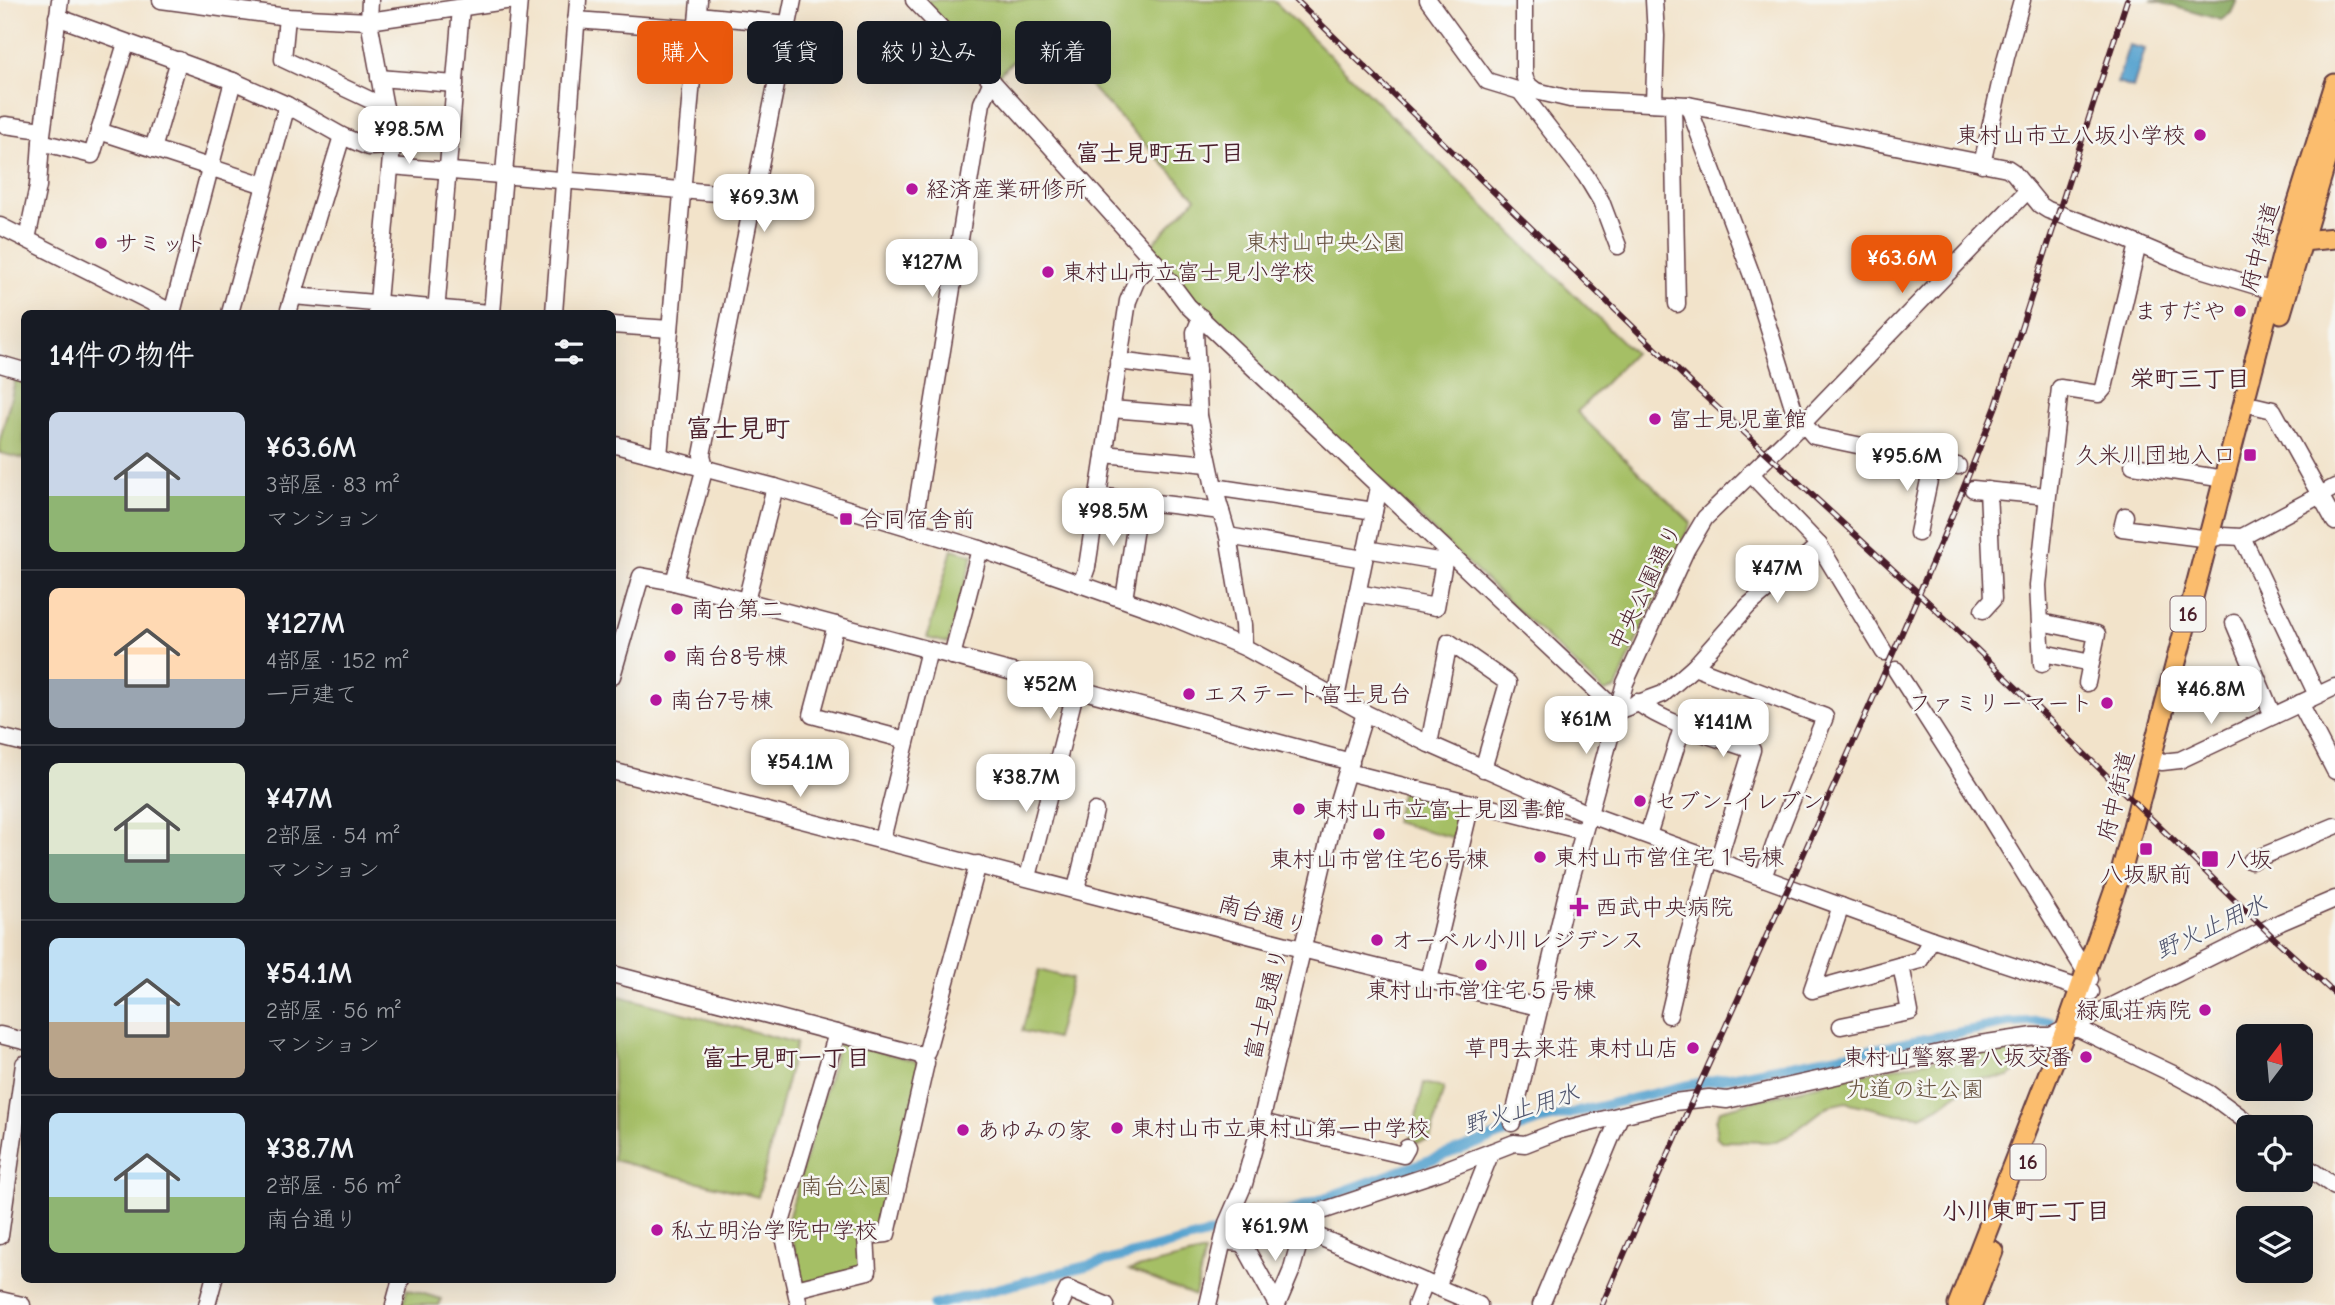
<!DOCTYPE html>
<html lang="ja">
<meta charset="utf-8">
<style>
:root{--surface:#171b24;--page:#20242c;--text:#f1f3f6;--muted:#9ea1a6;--line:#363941;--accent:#ea580c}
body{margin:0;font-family:"Comic Neue","Klee One",sans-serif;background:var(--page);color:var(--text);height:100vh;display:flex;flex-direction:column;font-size:26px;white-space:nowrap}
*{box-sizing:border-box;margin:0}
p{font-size:23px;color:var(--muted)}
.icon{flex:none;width:38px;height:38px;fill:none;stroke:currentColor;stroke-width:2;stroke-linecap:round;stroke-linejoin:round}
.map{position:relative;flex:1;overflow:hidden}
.drawer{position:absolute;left:21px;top:310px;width:595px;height:973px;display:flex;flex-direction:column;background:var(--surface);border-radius:10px;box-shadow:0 7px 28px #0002}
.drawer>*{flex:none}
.hud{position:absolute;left:637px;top:21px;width:665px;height:63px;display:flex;gap:14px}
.needle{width:46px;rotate:16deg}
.controls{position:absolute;left:2236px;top:1024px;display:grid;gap:14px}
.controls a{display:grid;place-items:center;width:77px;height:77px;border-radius:10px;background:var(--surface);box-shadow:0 7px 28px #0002;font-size:35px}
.price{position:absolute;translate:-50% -60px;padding:0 16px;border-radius:14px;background:#fff;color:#222;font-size:23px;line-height:46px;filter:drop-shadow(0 2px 4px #0008)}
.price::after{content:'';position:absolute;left:50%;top:42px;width:21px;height:16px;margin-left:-10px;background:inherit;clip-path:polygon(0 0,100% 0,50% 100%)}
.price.active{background:var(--accent);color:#fff}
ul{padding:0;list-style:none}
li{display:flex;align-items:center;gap:21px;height:175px;padding:0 28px}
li+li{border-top:2px solid var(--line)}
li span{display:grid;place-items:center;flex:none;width:196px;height:140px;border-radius:10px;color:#555}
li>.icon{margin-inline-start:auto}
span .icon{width:84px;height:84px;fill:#fffc;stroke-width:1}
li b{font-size:30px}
h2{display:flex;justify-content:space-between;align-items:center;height:84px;padding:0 28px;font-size:30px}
.tag{padding:0 24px;border-radius:10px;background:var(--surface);box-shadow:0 7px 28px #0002;font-size:24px;line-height:63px}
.tag.active{background:var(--accent);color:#fff}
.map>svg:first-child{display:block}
.green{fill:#a5bf65;stroke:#786f48;stroke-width:2}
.forest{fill:#84a65a;stroke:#676242;stroke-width:2}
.water{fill:#56a3cf;stroke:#50617d;stroke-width:2}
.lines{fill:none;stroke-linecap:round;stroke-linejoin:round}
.canal{stroke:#56a3cf;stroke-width:10}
.minor-casing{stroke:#633c43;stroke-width:19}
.major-casing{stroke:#633c43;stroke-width:23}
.minor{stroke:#fff;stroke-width:16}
.major{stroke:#fbbd6e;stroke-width:19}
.rail-casing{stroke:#4a1f2b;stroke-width:6}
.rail{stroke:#f6f6f2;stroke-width:3.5;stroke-dasharray:10;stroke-linecap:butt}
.poi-dot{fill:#b5179e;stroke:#f6f6f2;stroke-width:2.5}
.labels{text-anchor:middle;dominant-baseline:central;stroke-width:5;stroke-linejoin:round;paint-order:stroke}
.shield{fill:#f6f6f2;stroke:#7e6067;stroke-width:2}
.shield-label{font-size:21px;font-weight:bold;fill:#4a1f2b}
.poi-label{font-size:23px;fill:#4a1f2b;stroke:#f6f6f2;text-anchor:start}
.park-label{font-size:23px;fill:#654f3c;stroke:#f6f6f2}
.street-label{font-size:23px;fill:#4a1f2b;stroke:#f6f6f2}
.neighbourhood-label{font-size:24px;font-weight:bold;fill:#4a1f2b;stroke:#f6f6f2}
.water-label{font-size:24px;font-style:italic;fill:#4f546d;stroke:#f6f6f2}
.quarter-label{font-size:26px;font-weight:bold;fill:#4a1f2b;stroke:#f6f6f2}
</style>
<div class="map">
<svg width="2335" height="1305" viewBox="0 0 2335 1305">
<rect width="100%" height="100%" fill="#f6f6f2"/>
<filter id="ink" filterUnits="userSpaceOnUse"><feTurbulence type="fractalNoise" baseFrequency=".0143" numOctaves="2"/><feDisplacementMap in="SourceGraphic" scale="14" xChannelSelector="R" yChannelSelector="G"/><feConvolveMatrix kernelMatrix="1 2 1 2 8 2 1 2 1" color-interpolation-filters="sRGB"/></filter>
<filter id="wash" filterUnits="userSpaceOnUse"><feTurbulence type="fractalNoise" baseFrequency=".00686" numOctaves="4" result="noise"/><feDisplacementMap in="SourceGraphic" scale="28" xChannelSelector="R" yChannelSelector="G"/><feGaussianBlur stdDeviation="1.57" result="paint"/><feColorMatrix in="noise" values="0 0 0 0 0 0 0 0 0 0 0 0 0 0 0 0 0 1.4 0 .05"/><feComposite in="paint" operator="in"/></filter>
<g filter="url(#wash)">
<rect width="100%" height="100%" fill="#f2e3ca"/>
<!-- green -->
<g class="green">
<path d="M921,0H1273L1634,353L1577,412L1691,523L1645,620L1616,689L1604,692L1186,297L1150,246L1196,198L1041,34L996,77Z"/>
<path d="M16,378L24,380V459L0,453V440Z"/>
<path d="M952,549L973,555L948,643L927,638Z"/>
<path d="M1403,786L1471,804L1462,840L1394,822Z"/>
<path d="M1039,970L1072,979L1056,1039L1022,1031Z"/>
<path d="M612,994L796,1043L758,1197L613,1160Z"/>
<path d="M839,1042L916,1061L921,1065L884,1229L862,1232L864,1268L802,1284L788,1219Z"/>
<path d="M2023,1042L2015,1072L2009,1077L1977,1079L1939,1107L1921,1116L1897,1114L1846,1102L1828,1106L1790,1135L1774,1142L1721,1141L1716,1136V1120L1720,1110L1847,1077Z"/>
<path d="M1424,1083L1444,1088L1430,1140L1410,1143Z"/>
<path d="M1205,1252L1195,1296L1129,1270Z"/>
<path d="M407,1289L441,1299L439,1305H403Z"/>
</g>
<!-- forest -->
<path class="forest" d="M2151,0H2237L2231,13L2221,20Z"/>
<!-- water -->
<path class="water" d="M2129,45L2145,49L2133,88L2117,83Z"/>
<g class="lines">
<!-- canal -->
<path class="canal" d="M934,1305L1261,1221L1536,1122L1684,1086L2008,1023L2050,1021"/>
</g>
</g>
<g filter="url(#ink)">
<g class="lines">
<defs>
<g id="minor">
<path d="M161,0L287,17L369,21L512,0"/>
<path d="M370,0L369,21L392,146L377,313"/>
<path d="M914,0L992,81L1155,262L1188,306L1617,711"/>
<path d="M1428,0L1487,81L1520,91L1528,88"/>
<path d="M1524,0V75L1527,84L1536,91L1570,99L1688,105L2007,168L2013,172L2040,205L2048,210L2109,232L2187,265L2283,294"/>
<path d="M1654,0L1656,36L1654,103"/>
<path d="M698,15L788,24"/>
<path d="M57,17L233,81L287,105L342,136L368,147L392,146"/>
<path d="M287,17L283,59L385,107"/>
<path d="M576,20L697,29"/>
<path d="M379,78L455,84"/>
<path d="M1520,91L1586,176L1601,201L1618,246"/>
<path d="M1673,104L1677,304"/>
<path d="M1688,105L1754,281L1799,426"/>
<path d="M5,125L42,130"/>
<path d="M99,131L264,185"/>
<path d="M41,142L92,155L126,43"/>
<path d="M153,149L179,60"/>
<path d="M1982,164L2006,57L2022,0"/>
<path d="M391,166L753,196"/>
<path d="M0,226L173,313"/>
<path d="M27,239L38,186L41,142L60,0"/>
<path d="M293,296L489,313"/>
<path d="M172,313L233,81"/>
<path d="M230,313L287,105"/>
<path d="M288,313L342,136"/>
<path d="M436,313L461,8"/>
<path d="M492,313L519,0"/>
<path d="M554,313L578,0"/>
<path d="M1201,317L1195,332L1199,416L1214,487L1228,536L1243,625L1244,647"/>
<path d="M612,325L670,329"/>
<path d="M1118,361L1197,371"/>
<path d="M0,364L24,371"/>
<path d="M2256,406L2273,410L2335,522"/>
<path d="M1111,409L1199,416"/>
<path d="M1803,423L1814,436L1958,466"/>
<path d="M612,444L775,487L980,549L1162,613L1244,647L1365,713L1429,744L1588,814L1931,939L2091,992"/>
<path d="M1104,454L1208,464"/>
<path d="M659,456L699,0"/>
<path d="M2133,465L2225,479"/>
<path d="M1214,487L1374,511"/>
<path d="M1973,489L2047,496"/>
<path d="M1098,496L1221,511"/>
<path d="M2125,516L2122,528L2210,539L2222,536L2242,537L2335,487"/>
<path d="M913,529L982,103L992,81"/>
<path d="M1918,533L1933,461"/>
<path d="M1228,536L1364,559"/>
<path d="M2242,537L2317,695"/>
<path d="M1819,545L1884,652"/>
<path d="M1366,549L1444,562"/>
<path d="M674,582L705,467L702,455L793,0"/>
<path d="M1081,584L1087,567L1096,508L1128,301L1137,279L1155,262"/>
<path d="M1357,593L1436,607L1444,562L1450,555"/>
<path d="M1124,599L1139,502"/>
<path d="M746,601L775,487"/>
<path d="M1983,610L1993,599L1988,490"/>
<path d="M2041,622L2097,634L2091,663L2043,653"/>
<path d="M2234,623L2273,716"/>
<path d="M836,625L812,715L906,740"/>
<path d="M952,656L980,549"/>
<path d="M2042,664L2038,585L2060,388L2099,394L2104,388L2138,244"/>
<path d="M1694,667L1825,717L1777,837L1763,878"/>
<path d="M1896,670L1973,790L2090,979"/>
<path d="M612,676L641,576L674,582L1351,762"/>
<path d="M2087,683L2091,663"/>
<path d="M1336,698L1379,487"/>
<path d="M1637,702C1667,725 1716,737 1752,750L1718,861"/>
<path d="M2300,703L2335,771"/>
<path d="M1617,711L1663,694L1694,667L1748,606L1819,545L1750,473"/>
<path d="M0,737L24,743"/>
<path d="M1429,744L1449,642L1508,683L1483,769"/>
<path d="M2150,759L2162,762L2180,760L2335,687"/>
<path d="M612,771L1302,949L1538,1007"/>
<path d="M1348,772L1583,831"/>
<path d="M1648,835L1683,725"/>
<path d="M882,839L929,650"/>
<path d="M2251,861L2335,826"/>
<path d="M1028,877L1076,689"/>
<path d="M1076,889L1095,811"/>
<path d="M1841,906L1812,990L1920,960L1931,939"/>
<path d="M612,974L920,1055L926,1063L887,1234L866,1236L868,1271L796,1289"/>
<path d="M1429,980L1471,804"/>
<path d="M1669,1015L1684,951L1710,858"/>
<path d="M1841,1026L1910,1012L1901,965"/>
<path d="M2066,1029H2079L2173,1074L2208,1093L2254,1127"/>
<path d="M0,1035L24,1041"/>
<path d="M920,1055L927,1051L978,864"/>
<path d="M1261,1122L1403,1155L1407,1148"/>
<path d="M1512,1123L1566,897L1625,683L1686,550L1705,518L1803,423L2028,190"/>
<path d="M2301,1163L2335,1187"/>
<path d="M1303,1230L1479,1305"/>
<path d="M0,1236L24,1064"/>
<path d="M1231,1242L1241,1243L1245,1247L1277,1305"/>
<path d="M1241,1243L1244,1237L1439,1172L1514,1143L1525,1144L1561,1130L1674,1102L1709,1098L1727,1100L1980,1044L2034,1036H2051L2281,922L2335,899"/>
<path d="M1437,1287L1491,1152"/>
<path d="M0,1300L22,1305"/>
<path d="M207,1305L214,1279"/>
<path d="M394,1305L401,1279"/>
<path d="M799,1305L781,1223L837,1033"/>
<path d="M1060,1305L1068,1289L1106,1305"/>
<path d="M1208,1305L1227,1223L1244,1184L1261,1122L1338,801L1365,713"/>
<path d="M1277,1305L1291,1272L1305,1222"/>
<path d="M1416,1305L1425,1282"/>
<path d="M1541,1305L1620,1116"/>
</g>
<g id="major">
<path d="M2292,238L2302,241L2335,238"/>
<path d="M2281,313L2335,131"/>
<path d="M1958,1305L2066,1029L2122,869L2287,237L2335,84"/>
<path d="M1972,1305L1993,1251"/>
</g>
</defs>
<!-- minor casing -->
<use href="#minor" class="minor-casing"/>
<!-- major casing -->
<use href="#major" class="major-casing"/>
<!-- minor -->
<use href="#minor" class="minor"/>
<!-- major -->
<use href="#major" class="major"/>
<defs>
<g id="rail">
<path d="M1296,0L1694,386L1927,601L2274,938L2335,994"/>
<path d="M1602,1305C1683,1117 1770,931 1853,743C1903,632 1952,520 1996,406L2127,0"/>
</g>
</defs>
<!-- rail casing -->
<use href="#rail" class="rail-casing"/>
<!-- rail -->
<use href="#rail" class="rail"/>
</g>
</g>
<!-- markers -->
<g class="poi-dot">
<circle cx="2200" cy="135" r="7"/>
<circle cx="912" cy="189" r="7"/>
<circle cx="101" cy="243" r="7"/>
<circle cx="1048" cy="272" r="7"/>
<circle cx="2240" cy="311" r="7"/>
<circle cx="1655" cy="419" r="7"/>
<rect x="2243" y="448" width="14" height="14" rx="3.5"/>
<rect x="839" y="512" width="14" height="14" rx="3.5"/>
<circle cx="677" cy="609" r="7"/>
<circle cx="670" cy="656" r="7"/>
<circle cx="1189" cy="694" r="7"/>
<circle cx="656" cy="700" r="7"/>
<circle cx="2107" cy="703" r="7"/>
<circle cx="1640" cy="801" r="7"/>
<circle cx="1299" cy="809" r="7"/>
<circle cx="1379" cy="834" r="7"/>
<rect x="2139" y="842" width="14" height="14" rx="3.5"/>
<circle cx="1540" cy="857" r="7"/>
<rect x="2201" y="850" width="18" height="18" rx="3.5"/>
<path d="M1575.5 896.5h7v7h7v7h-7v7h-7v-7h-7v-7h7z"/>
<circle cx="1377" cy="940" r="7"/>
<circle cx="1481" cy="965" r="7"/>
<circle cx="2205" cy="1010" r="7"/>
<circle cx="1693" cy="1048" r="7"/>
<circle cx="2086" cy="1057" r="7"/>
<circle cx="1117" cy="1128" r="7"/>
<circle cx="963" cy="1130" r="7"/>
<circle cx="657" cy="1230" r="7"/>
</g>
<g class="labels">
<!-- shield labels -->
<g class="shield">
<rect x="2170.5" y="596.5" width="35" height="35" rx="5"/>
<rect x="2010.5" y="1144.5" width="35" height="35" rx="5"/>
</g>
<g class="shield-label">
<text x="2188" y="614">16</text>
<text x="2028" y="1162">16</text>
</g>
<!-- poi labels -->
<g class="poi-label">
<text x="2186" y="135" text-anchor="end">東村山市立八坂小学校</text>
<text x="926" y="189">経済産業研修所</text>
<text x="115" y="243">サミット</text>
<text x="1062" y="272">東村山市立富士見小学校</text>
<text x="2226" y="311" text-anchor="end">ますだや</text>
<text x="1669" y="419">富士見児童館</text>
<text x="2236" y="455" text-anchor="end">久米川団地入口</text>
<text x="860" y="519">合同宿舎前</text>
<text x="691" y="609">南台第二</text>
<text x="684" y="656">南台8号棟</text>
<text x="1203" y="694">エステート富士見台</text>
<text x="670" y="700">南台7号棟</text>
<text x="2093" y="703" text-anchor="end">ファミリーマート</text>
<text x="1654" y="801">セブン-イレブン</text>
<text x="1313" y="809">東村山市立富士見図書館</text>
<text x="1554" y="857">東村山市営住宅１号棟</text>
<text x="1379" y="859" text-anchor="middle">東村山市営住宅6号棟</text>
<text x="2226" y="859">八坂</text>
<text x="2146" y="874" text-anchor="middle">八坂駅前</text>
<text x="1595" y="907">西武中央病院</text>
<text x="1391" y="940">オーベル小川レジデンス</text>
<text x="1481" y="990" text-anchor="middle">東村山市営住宅５号棟</text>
<text x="2191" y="1010" text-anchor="end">緑風荘病院</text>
<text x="1679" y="1048" text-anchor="end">草門去来荘 東村山店</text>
<text x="2072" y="1057" text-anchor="end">東村山警察署八坂交番</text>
<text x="1131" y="1128">東村山市立東村山第一中学校</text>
<text x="977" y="1130">あゆみの家</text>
<text x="671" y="1230">私立明治学院中学校</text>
</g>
<!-- park labels -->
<g class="park-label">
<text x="1325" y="242">東村山中央公園</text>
<text x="1915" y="1089">九道の辻公園</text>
<text x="846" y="1186">南台公園</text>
</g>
<!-- street labels -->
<g class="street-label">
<text transform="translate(2260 247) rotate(-75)">府中街道</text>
<text transform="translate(1645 587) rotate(-64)">中央公園通り</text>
<text transform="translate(2116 796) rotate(-76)">府中街道</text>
<text transform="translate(1263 915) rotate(15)">南台通り</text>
<text transform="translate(1266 1004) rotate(-76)">富士見通り</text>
</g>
<!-- neighbourhood labels -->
<g class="neighbourhood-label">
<text x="1160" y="153">富士見町五丁目</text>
<text x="2190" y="379">栄町三丁目</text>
<text x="786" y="1058">富士見町一丁目</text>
<text x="2026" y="1211">小川東町二丁目</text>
</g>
<!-- water labels -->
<g class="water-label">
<text transform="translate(2211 927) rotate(-25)">野火止用水</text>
<text transform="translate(1521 1109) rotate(-17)">野火止用水</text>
</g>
<!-- quarter labels -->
<g class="quarter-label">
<text x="738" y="429">富士見町</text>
</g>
</g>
</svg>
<div class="controls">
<a><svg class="needle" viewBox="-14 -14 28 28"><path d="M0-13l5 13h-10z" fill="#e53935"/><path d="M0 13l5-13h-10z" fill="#9ea1a6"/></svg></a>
<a><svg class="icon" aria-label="locate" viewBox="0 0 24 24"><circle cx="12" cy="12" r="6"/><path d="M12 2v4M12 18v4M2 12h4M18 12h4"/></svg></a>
<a><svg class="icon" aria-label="layers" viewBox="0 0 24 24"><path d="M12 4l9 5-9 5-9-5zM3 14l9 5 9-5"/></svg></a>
</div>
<b class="price" style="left:409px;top:166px">¥98.5M</b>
<b class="price" style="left:764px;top:234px">¥69.3M</b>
<b class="price active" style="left:1902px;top:295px">¥63.6M</b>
<b class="price" style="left:932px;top:299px">¥127M</b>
<b class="price" style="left:1907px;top:493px">¥95.6M</b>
<b class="price" style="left:1113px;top:548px">¥98.5M</b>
<b class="price" style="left:1777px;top:605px">¥47M</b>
<b class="price" style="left:1050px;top:721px">¥52M</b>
<b class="price" style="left:2211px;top:726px">¥46.8M</b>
<b class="price" style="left:1586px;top:756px">¥61M</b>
<b class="price" style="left:1723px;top:759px">¥141M</b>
<b class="price" style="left:800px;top:799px">¥54.1M</b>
<b class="price" style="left:1026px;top:814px">¥38.7M</b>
<b class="price" style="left:1275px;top:1263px">¥61.9M</b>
<div class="hud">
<a class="tag active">購入</a>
<a class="tag">賃貸</a>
<a class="tag">絞り込み</a>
<a class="tag">新着</a>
</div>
<section class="drawer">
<h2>14件の物件<svg class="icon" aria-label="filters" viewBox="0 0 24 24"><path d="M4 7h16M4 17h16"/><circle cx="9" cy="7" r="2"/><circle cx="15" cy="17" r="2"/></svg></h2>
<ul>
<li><span style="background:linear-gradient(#c9d6e8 60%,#8fb573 0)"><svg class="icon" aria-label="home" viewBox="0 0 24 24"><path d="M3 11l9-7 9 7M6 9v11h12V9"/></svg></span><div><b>¥63.6M</b><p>3部屋 · 83 m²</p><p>マンション</p></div></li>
<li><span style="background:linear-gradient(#ffd9b3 65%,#9aa5b1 0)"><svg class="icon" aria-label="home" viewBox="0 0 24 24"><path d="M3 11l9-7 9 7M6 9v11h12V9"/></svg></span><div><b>¥127M</b><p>4部屋 · 152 m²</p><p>一戸建て</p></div></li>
<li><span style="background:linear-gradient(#dfe7d0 65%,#7fa58c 0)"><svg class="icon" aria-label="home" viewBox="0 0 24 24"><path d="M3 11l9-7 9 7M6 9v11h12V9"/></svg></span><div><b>¥47M</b><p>2部屋 · 54 m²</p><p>マンション</p></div></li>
<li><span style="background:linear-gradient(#bfe0f5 60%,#b9a48a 0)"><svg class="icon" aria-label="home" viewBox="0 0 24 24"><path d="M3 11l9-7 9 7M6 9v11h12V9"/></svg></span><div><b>¥54.1M</b><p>2部屋 · 56 m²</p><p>マンション</p></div></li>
<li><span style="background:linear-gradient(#bfe0f5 60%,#8fb573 0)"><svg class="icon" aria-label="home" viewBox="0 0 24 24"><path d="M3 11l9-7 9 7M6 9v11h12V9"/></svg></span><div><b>¥38.7M</b><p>2部屋 · 56 m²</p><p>南台通り</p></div></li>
</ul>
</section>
</div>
